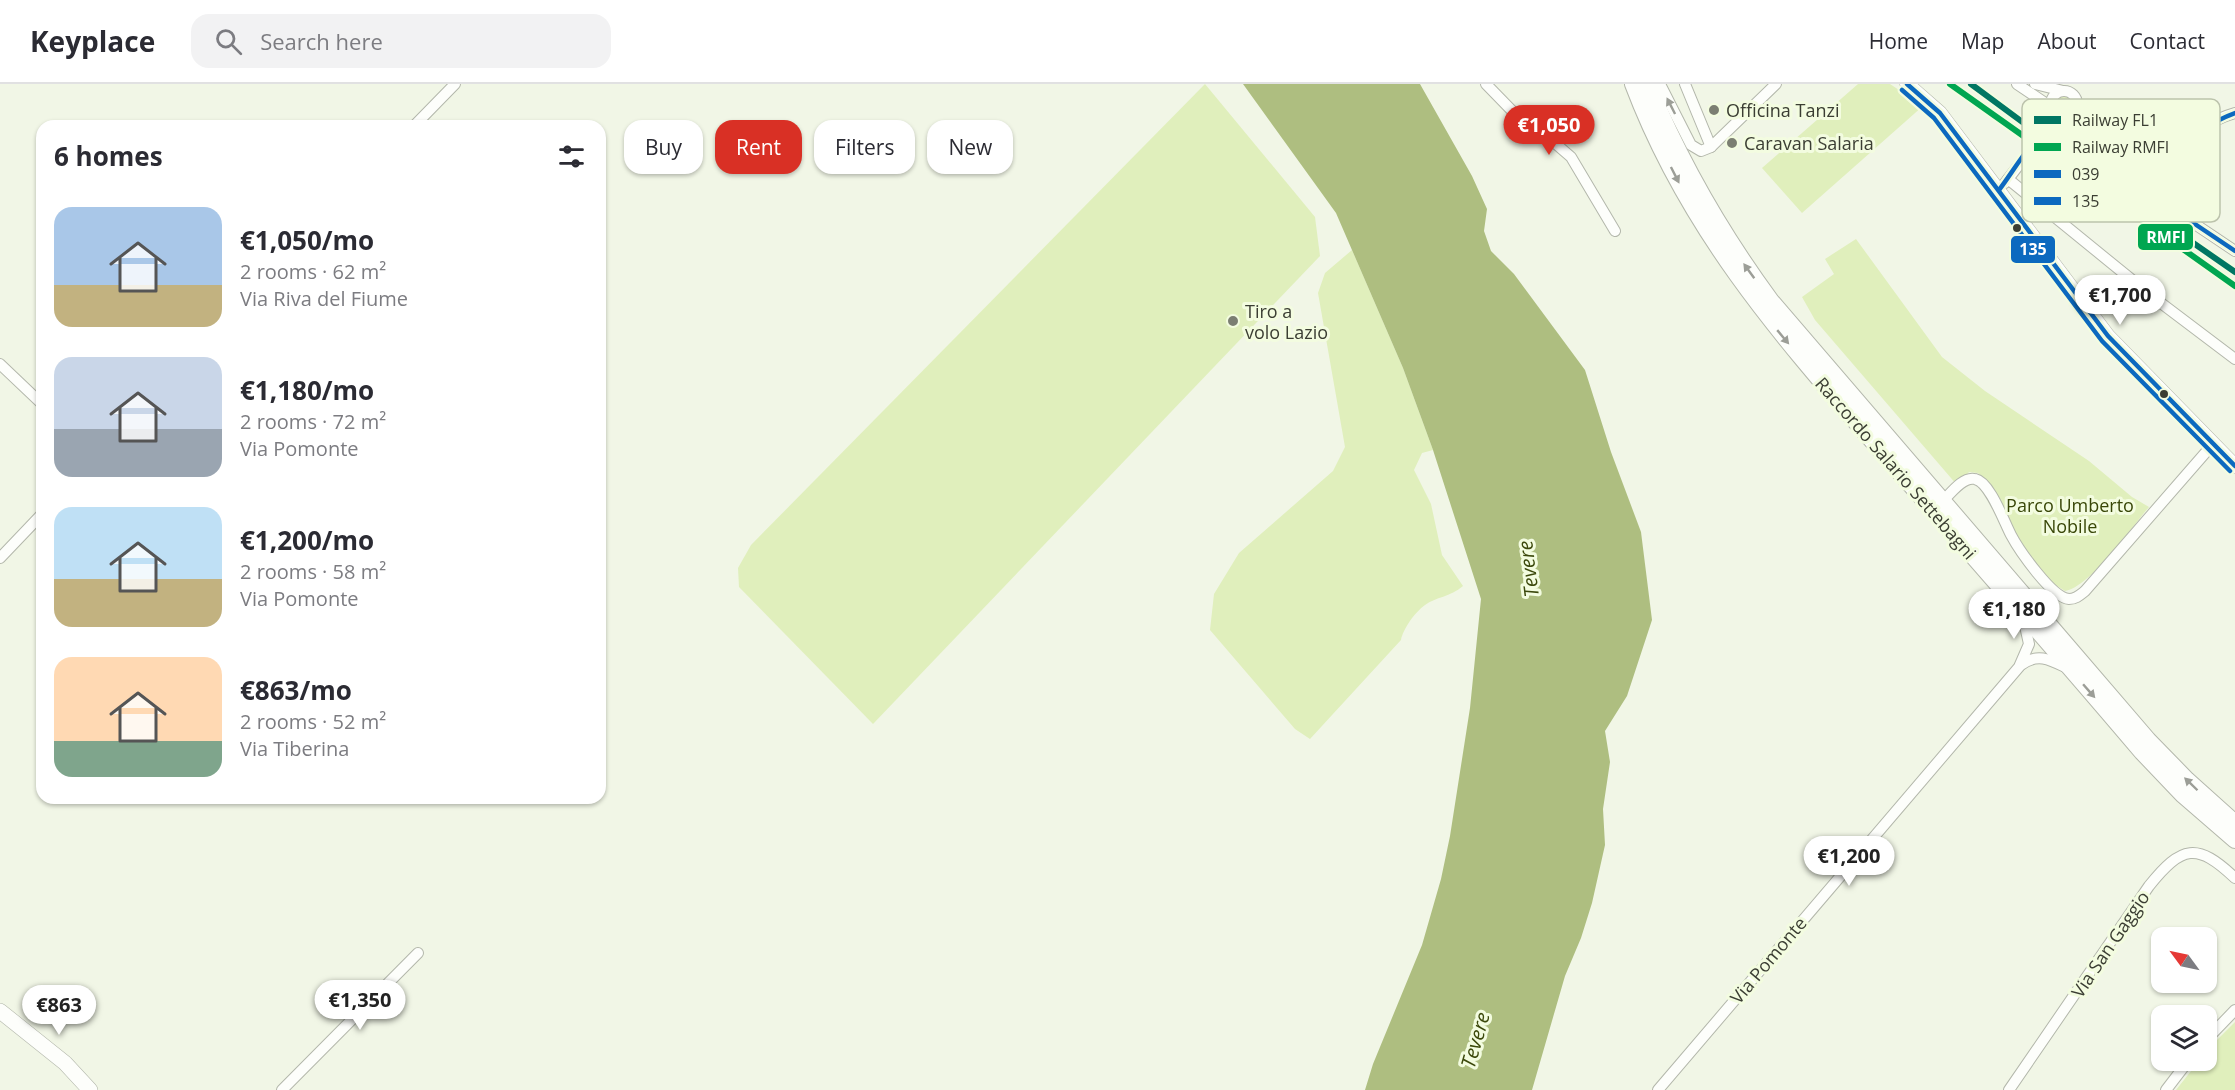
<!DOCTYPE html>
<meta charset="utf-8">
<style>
:root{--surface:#fff;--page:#f2f2f3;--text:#2b2b33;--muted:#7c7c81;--line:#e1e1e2;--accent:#d93025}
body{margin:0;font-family:"Open Sans",sans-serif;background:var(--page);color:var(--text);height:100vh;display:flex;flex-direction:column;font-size:22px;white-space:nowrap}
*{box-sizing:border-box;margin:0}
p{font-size:20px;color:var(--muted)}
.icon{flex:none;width:33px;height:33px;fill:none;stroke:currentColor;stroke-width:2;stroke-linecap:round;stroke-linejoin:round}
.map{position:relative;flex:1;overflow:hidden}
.side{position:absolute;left:36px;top:36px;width:570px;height:684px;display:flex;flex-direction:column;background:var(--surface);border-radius:18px;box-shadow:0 2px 4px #0004}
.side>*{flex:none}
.banner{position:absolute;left:624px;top:36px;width:570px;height:54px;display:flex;gap:12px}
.needle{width:39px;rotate:303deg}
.tools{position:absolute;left:2151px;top:843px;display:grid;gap:12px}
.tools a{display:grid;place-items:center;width:66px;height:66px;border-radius:12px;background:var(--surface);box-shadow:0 2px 4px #0004;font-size:30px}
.price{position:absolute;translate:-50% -51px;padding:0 14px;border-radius:21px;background:#fff;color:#222;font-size:20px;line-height:39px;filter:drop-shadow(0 2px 3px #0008)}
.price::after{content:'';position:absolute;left:50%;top:36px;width:18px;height:14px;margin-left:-9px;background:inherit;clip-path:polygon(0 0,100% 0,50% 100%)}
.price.active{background:var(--accent);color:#fff}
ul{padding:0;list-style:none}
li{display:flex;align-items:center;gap:18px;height:150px;padding:0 18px}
li span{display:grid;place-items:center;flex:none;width:168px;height:120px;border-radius:18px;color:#555}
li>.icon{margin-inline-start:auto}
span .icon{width:72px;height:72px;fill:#fffc;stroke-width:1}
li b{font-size:26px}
h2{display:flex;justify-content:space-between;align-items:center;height:72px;padding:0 18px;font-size:26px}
.pill{padding:0 21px;border-radius:18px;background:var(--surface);box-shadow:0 2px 4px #0004;font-size:21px;line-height:54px}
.pill.active{background:var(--accent);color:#fff}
header{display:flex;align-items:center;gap:36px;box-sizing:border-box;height:84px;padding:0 30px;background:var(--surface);border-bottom:2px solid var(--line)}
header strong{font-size:28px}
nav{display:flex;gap:33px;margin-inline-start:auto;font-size:21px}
.search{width:420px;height:54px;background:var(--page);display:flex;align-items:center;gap:15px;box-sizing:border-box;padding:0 21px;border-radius:18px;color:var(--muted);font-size:22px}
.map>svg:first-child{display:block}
.green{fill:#e0efbc}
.water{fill:#aebe80}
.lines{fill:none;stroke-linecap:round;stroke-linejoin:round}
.minor-casing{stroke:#b3b7ab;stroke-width:12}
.tertiary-casing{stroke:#b3b7ab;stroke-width:15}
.secondary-casing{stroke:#b3b7ab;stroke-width:16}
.primary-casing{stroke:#b3b7ab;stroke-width:18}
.minor{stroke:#fdfefb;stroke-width:10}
.tertiary{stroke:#fdfefb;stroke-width:14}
.secondary{stroke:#fdfefb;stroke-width:15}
.primary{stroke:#fdfefb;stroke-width:16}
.bus-1-casing{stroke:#f3fce0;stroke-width:9}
.bus-2-casing{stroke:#f3fce0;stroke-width:9}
.bus-1{stroke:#0c69bf;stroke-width:4.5}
.bus-2{stroke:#0c69bf;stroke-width:4.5}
.rail-1-casing{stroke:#f3fce0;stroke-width:10}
.rail-2-casing{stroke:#f3fce0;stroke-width:10}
.rail-1{stroke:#007663;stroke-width:6}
.rail-2{stroke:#00a651;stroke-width:6}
.oneway{fill:#9c9e97}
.poi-dot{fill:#7b7e72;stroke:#f3fce0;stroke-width:2}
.bus-dot{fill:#3b3e33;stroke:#f3fce0;stroke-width:2}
.labels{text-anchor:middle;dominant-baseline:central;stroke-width:6;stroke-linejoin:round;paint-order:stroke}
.poi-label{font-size:18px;fill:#3b3e33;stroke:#f3fce0;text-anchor:start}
.street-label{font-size:18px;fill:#3b3e33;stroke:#f3fce0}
.park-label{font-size:18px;fill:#394708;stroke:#f3fce0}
.water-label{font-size:20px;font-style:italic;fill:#3c490c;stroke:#f3fce0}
.key{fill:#f3fce0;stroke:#bcc3ac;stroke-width:1.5}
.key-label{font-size:16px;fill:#3b3e33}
.line-badge{stroke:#f3fce0;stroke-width:2}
.badge-label{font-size:16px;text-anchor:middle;font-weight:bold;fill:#fff}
</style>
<header>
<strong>Keyplace</strong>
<div class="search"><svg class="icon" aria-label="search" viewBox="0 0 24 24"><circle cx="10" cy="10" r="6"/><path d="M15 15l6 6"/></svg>Search here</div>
<nav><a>Home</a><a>Map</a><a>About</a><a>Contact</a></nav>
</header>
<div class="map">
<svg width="2235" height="1006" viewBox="0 0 2235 1006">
<rect width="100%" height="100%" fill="#f1f6e6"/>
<!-- green -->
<g class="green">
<path d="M1205,0L1315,133L1320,172L873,640L739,503L738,484L751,461Z"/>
<path d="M1858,0H1890L1923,22L1802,129L1762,84Z"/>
<circle cx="2065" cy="20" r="8"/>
<path d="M1856,155L1942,273L1985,307L2089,377L2132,413L2149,423C2132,443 2089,504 2065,507L2048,496L2017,452L1999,413L1978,389L1969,388L1957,401L1815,236L1802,213L1834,190L1825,175Z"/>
<path d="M1352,166L1403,284L1433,366L1422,369L1414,386L1431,420L1442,471L1463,502C1450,513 1436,513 1425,521C1415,528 1403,545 1401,556L1310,655L1295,645L1210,546L1214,510L1239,469L1333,387L1345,363L1318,209L1325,189Z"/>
<path d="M2235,938V1006H2176L2199,977L2206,976L2207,966Z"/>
</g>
<!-- water -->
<path class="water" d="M1243,0H1420L1472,92L1487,125L1484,147L1491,167L1514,190L1585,286L1611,368L1641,448L1652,536L1627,612L1605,647L1610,678L1603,725L1605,761L1592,819L1581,854L1565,892L1532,1006H1365L1373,980L1422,861L1441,795L1450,752L1470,624L1481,515L1433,366L1403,284L1336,129Z"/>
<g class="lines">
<defs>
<g id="minor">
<path d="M1486,0L1522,37L1556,60L1571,73L1615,147"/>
<path d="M1660,0L1691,61L1701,67L1711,63L1776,0"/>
<path d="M1685,0L1711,63"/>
<path d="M2017,0L2051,23"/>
<path d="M2035,0L2063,7"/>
<circle cx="2064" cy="20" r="13"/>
<path d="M2078,20L2084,26L2091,64"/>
<path d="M2066,33L2083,58L2091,64L2165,120L2235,167"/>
<path d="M414,42L455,0"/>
<path d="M2008,95L2153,213L2235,275"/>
<path d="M2005,99L2049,42L2061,33"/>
<path d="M2165,120C2177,76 2186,43 2235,29"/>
<path d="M0,280L42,320"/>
<path d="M1942,418C1950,410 1963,392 1975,395C1990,398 2004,438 2011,451C2019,466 2052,514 2069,515C2076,515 2080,511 2085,507L2213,360"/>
<path d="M0,474L42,430"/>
<path d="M2021,581C2037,569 2049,575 2065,583"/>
<path d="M2206,956L2235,926"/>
<path d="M282,1006L418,869"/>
<path d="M1658,1006L2019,583L2029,560L2023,533"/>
<path d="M2009,1006L2149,802C2182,761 2197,758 2235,794"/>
<path d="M2166,1006L2189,976"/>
</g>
<path id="tertiary" d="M1907,0L1940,29L2108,252L2235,382"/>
<path id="secondary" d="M0,927L65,979L90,1006"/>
<g id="primary">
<path d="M1633,0C1690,151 1786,257 1889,376C1974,473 2059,570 2142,668L2183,711L2235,756"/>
<path d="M1648,0C1680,78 1721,149 1771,217L2148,656L2187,696L2235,739"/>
</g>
</defs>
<!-- minor casing -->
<use href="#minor" class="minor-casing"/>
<!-- tertiary casing -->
<use href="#tertiary" class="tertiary-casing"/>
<!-- secondary casing -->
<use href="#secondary" class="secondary-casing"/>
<!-- primary casing -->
<use href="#primary" class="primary-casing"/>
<!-- minor -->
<use href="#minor" class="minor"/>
<!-- tertiary -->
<use href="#tertiary" class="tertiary"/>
<!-- secondary -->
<use href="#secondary" class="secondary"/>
<!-- primary -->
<use href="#primary" class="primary"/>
<defs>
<g id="bus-1">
<path d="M1907,0L1940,29L2108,252L2235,382"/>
<path d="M1999,106C2016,84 2039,41 2066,33L2083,58L2165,120L2235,167"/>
<path d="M2165,120C2178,73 2186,47 2235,29"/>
</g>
<path id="bus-2" d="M1902,6L1934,34L2102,257L2230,387"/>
</defs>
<!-- bus-1 casing -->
<use href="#bus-1" class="bus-1-casing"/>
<!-- bus-2 casing -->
<use href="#bus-2" class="bus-2-casing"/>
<!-- bus-1 -->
<use href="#bus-1" class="bus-1"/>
<!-- bus-2 -->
<use href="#bus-2" class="bus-2"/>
<defs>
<path id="rail-1" d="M1971,0L2071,74L2235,188"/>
<path id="rail-2" d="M1950,0L2235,202"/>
</defs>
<!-- rail-1 casing -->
<use href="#rail-1" class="rail-1-casing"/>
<!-- rail-2 casing -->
<use href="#rail-2" class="rail-2-casing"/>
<!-- rail-1 -->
<use href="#rail-1" class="rail-1"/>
<!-- rail-2 -->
<use href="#rail-2" class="rail-2"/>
</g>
<!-- one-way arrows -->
<defs><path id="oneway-solid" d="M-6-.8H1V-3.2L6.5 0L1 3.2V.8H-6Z" transform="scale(1.5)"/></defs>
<g class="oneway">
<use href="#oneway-solid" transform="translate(1671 22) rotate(-117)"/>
<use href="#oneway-solid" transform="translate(1675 91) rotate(63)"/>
<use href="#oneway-solid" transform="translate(1749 187) rotate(-126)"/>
<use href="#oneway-solid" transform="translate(1783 253) rotate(50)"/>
<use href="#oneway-solid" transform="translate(2089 607) rotate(49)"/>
<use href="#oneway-solid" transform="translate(2191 700) rotate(-136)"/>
</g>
<!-- markers -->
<g class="poi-dot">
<circle cx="1714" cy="26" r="6"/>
<circle cx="1732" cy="59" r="6"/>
<circle cx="1233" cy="237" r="6"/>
</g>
<g class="bus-dot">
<circle cx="2017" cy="144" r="5"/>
<circle cx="2164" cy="310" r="5"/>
</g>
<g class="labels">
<!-- poi labels -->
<g class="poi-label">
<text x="1726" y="26">Officina Tanzi</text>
<text x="1744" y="59">Caravan Salaria</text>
<text x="1245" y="227">Tiro a<tspan x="1245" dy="21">volo Lazio</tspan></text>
</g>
<!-- street labels -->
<g class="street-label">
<text transform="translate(1896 384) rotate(49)">Raccordo Salario Settebagni</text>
<text transform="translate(2110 860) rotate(-56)">Via San Gaggio</text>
<text transform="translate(1768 876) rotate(-50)">Via Pomonte</text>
</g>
<!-- park labels -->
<g class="park-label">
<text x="2070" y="421">Parco Umberto<tspan x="2070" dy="21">Nobile</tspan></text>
</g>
<!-- water labels -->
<g class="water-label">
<text transform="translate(1528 485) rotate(-97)">Tevere</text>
<text transform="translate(1475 956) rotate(-74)">Tevere</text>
</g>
</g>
<!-- legend -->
<rect x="2022" y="15" width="198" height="123" rx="9" class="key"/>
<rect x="2034" y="32" width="27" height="8" fill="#007663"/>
<rect x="2034" y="59" width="27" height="8" fill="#00a651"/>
<rect x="2034" y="86" width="27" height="8" fill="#0c69bf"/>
<rect x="2034" y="113" width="27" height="8" fill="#0c69bf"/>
<g class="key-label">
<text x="2072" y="42">Railway FL1</text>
<text x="2072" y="69">Railway RMFI</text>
<text x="2072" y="96">039</text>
<text x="2072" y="123">135</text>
</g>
<g class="line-badge">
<rect x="2137" y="139" width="57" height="28" rx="6" fill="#00a651"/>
<rect x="2010" y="151" width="46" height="29" rx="6" fill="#0c69bf"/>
</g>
<g class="badge-label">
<text x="2166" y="159">RMFI</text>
<text x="2033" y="171">135</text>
</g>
</svg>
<div class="tools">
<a><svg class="needle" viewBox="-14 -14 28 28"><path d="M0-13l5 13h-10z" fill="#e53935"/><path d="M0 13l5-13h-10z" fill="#7c7c81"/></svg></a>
<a><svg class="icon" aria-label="layers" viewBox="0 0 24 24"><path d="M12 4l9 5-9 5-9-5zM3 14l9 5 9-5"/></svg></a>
</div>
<b class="price active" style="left:1549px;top:72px">€1,050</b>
<b class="price" style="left:2120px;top:242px">€1,700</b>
<b class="price" style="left:2014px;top:556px">€1,180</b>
<b class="price" style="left:1849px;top:803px">€1,200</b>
<b class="price" style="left:360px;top:947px">€1,350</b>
<b class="price" style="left:59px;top:952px">€863</b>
<div class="banner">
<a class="pill">Buy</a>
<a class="pill active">Rent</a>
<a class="pill">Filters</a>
<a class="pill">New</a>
</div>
<section class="side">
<h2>6 homes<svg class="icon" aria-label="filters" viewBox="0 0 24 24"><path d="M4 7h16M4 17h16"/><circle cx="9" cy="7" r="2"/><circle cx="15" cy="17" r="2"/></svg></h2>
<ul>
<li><span style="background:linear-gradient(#a9c7e8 65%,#c2b280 0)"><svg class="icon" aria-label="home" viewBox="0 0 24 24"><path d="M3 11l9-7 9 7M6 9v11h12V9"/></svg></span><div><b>€1,050/mo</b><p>2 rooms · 62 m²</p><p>Via Riva del Fiume</p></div></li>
<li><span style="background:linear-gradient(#c9d6e8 60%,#9aa5b1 0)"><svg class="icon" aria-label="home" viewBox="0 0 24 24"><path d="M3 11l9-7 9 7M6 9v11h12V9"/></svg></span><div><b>€1,180/mo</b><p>2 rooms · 72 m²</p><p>Via Pomonte</p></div></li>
<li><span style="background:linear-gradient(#bfe0f5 60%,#c2b280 0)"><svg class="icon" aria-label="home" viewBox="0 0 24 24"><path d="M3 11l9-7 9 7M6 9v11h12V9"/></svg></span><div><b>€1,200/mo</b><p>2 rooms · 58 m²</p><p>Via Pomonte</p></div></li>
<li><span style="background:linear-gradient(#ffd9b3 70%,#7fa58c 0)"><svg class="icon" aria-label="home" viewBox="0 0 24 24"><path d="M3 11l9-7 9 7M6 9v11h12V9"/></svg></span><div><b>€863/mo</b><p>2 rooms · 52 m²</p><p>Via Tiberina</p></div></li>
</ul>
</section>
</div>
